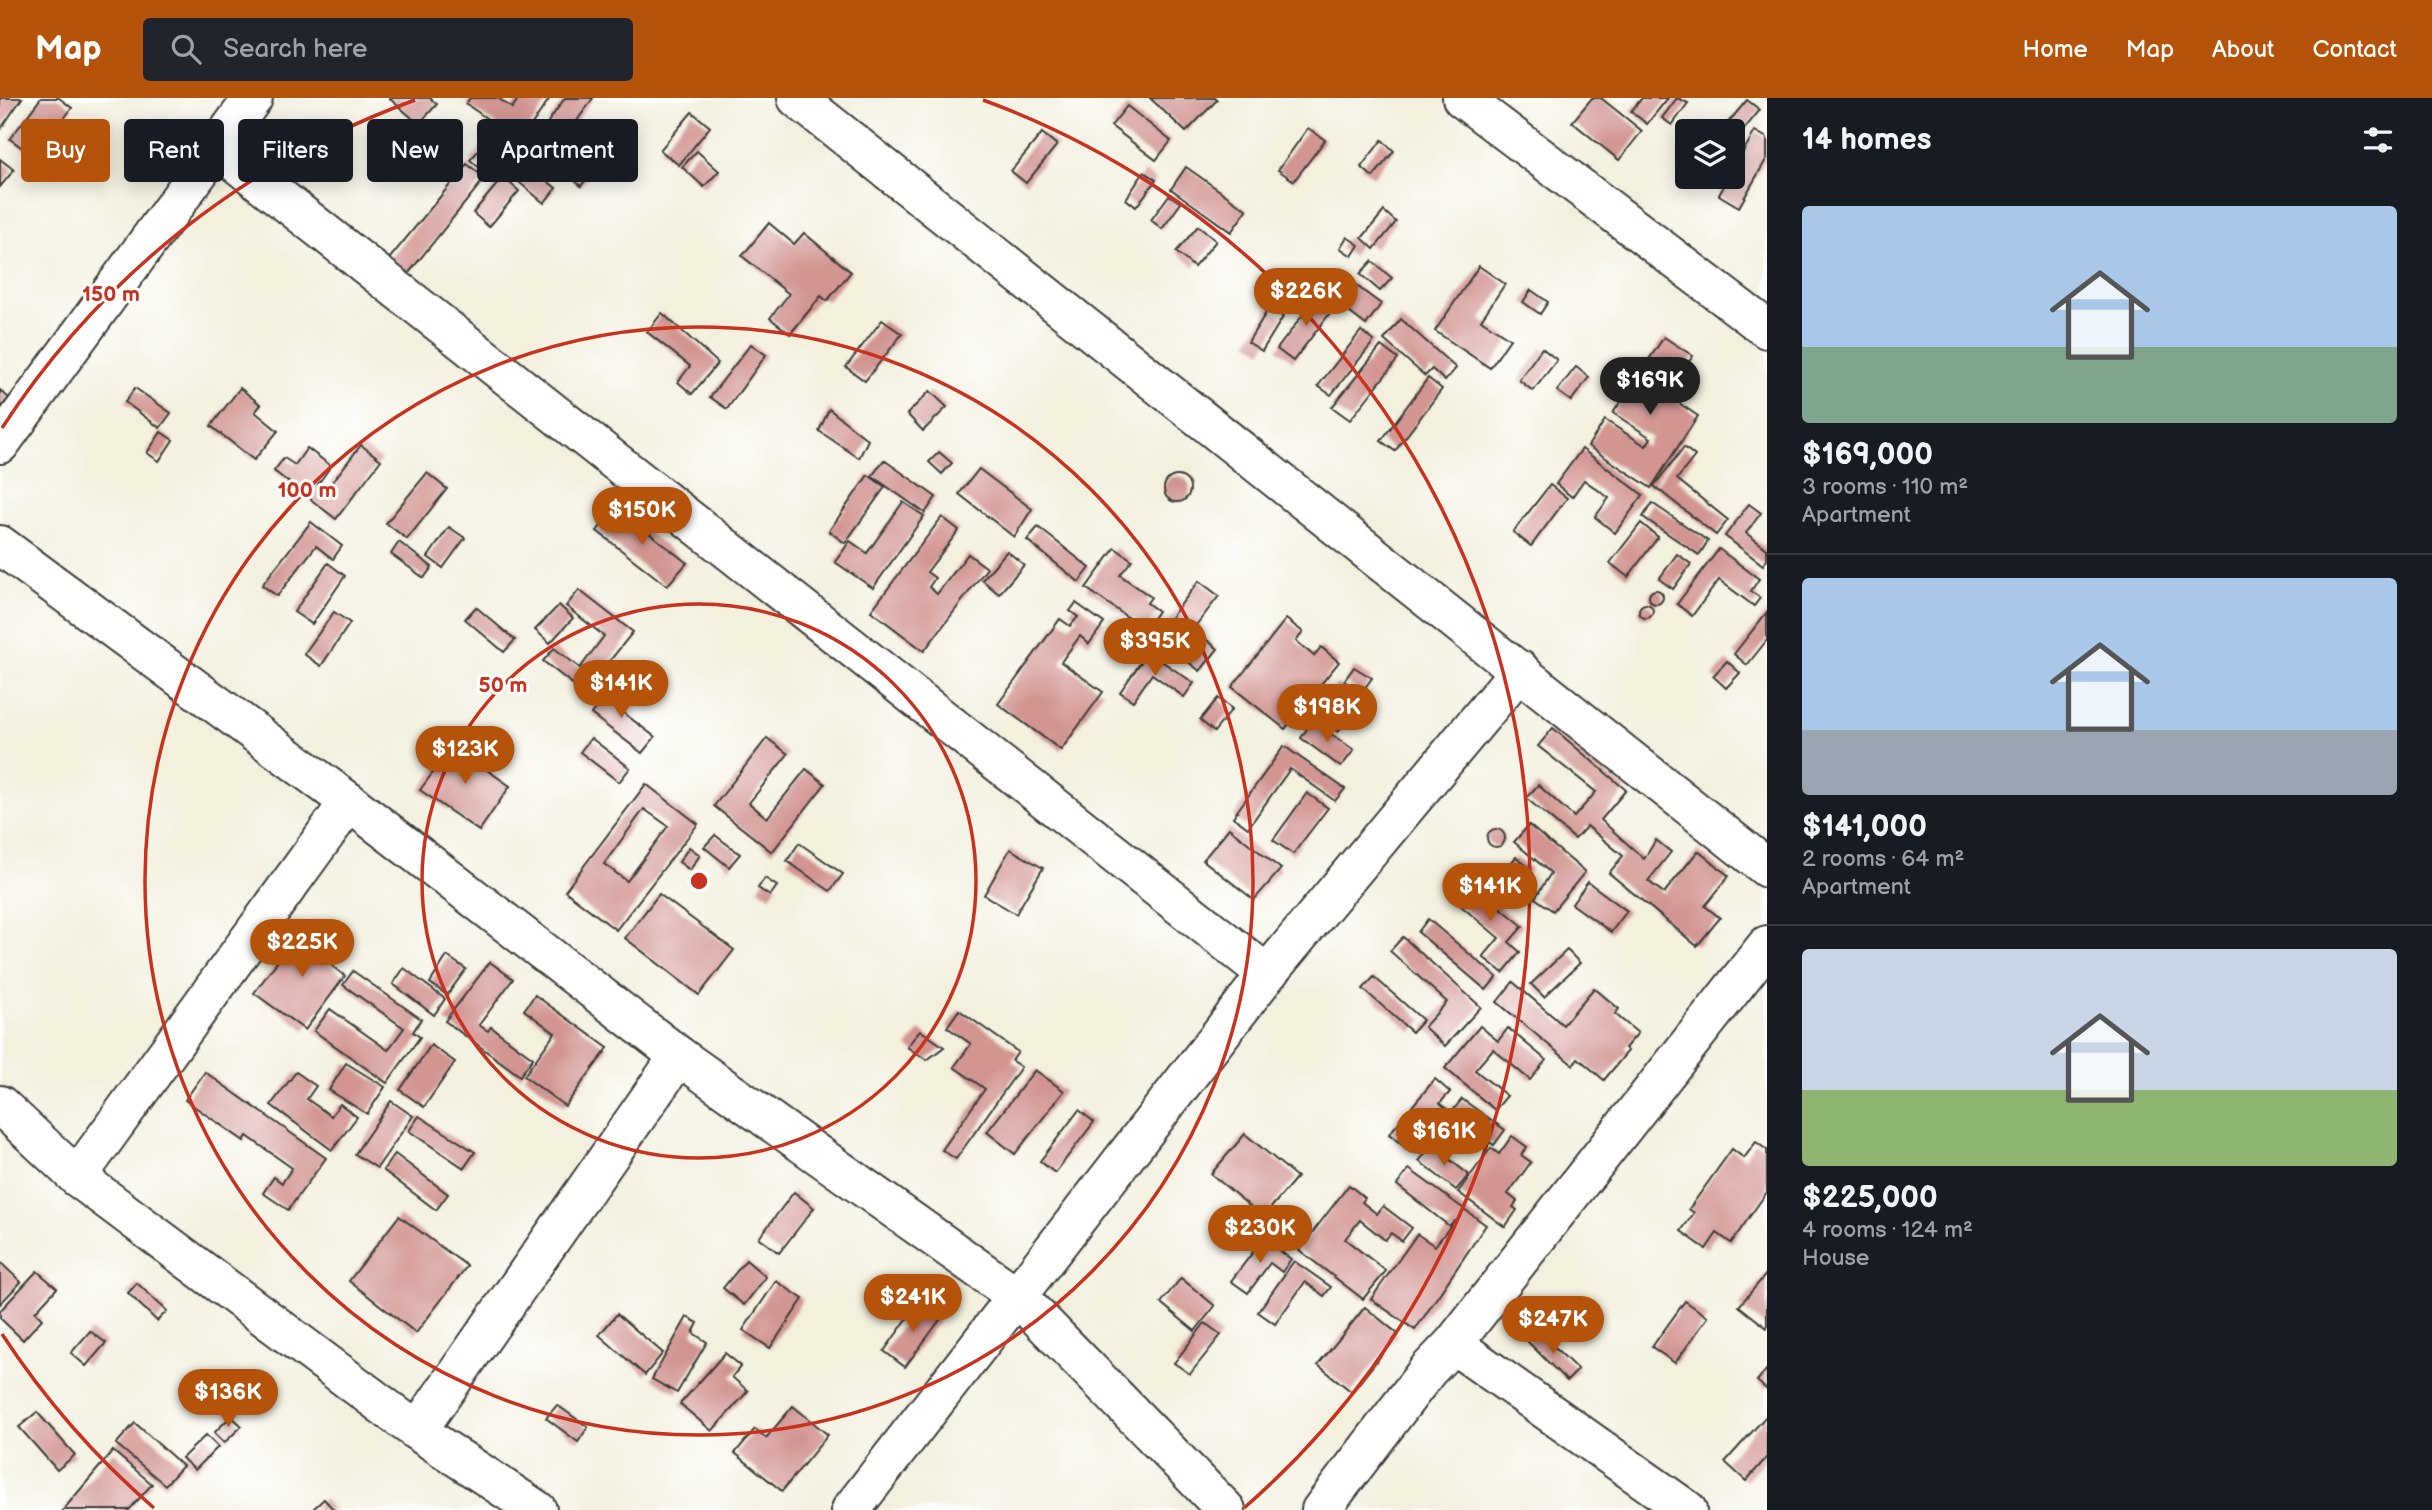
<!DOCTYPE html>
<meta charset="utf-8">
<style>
:root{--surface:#171b24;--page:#20242c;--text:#f1f3f6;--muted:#9ea1a6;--line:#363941;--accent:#b45309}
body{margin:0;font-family:"Balsamiq Sans",sans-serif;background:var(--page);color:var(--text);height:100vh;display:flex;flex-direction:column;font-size:26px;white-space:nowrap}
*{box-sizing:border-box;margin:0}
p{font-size:23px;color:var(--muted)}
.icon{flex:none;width:38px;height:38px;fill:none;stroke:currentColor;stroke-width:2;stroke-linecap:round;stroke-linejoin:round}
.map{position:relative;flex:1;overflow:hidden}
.side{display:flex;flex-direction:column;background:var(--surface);width:665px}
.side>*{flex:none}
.guide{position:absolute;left:21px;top:21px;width:665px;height:63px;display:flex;gap:14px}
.fabs{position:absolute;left:1675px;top:21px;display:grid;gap:14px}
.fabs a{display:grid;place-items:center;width:70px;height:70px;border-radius:7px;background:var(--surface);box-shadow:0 4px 18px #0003;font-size:35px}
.price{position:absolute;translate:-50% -60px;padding:0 16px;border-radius:24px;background:var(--accent);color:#fff;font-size:23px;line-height:46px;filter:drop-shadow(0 2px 4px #0008)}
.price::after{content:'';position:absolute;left:50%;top:42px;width:21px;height:16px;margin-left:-10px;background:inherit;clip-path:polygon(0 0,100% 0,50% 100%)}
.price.on{background:#222;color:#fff}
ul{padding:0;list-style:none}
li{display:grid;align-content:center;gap:14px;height:371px;padding:0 35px}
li+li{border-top:2px solid var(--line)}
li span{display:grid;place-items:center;height:217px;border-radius:7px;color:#555}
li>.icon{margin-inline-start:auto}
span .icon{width:126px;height:126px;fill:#fffc;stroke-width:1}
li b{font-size:30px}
h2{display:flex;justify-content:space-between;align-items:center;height:84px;padding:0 35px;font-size:30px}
.chip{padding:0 24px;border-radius:7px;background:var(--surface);box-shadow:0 4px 18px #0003;font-size:24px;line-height:63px}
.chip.on{background:var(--accent);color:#fff}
header{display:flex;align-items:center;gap:42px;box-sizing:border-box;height:98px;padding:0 35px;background:var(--accent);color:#fff}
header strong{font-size:33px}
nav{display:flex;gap:38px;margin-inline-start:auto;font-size:24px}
.search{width:490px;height:63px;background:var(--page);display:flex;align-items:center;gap:18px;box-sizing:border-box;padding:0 24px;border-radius:7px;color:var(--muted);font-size:26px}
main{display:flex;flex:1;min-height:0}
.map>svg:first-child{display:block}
.building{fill:#d29592;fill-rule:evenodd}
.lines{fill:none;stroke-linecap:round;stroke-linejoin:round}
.minor-casing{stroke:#3c3c39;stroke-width:42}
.minor{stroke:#fff;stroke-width:38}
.ring{fill:none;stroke:#c8321e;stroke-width:3.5}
.centre{fill:#c8321e;stroke:#fff;stroke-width:3.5}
.ring-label{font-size:21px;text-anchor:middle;font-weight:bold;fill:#c8321e;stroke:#fff;stroke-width:6;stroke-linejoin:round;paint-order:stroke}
</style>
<header>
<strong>Map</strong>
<div class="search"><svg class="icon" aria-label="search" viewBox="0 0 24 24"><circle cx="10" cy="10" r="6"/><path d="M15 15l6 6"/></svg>Search here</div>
<nav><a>Home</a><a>Map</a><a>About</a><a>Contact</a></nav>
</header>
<main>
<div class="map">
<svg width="1767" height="1412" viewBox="0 0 1767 1412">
<rect width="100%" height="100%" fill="#fff"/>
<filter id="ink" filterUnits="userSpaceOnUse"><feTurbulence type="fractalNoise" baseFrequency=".0143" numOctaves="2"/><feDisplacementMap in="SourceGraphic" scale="14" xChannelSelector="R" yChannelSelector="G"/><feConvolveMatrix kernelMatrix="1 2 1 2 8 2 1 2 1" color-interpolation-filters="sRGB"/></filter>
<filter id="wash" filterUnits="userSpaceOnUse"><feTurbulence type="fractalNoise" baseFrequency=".00686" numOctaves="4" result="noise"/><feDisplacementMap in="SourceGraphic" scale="28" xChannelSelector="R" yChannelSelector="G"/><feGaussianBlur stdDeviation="1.57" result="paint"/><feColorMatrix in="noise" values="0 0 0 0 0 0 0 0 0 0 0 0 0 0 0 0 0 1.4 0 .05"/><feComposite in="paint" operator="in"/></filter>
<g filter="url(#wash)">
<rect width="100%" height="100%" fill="#f3f0de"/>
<g id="blocks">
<!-- building -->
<g class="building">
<path d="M0,0H22L0,32Z"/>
<path d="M41,0H59L72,10L35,59L10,41Z"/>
<path d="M389,0H430L437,6L419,26Z"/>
<path d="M470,0H498L512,10L519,0H550L520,43L466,6Z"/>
<path d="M565,0H593L567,37L548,24Z"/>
<path d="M1150,0H1215L1217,2L1186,34Z"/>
<path d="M1592,0H1601L1642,33L1619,62L1572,24Z"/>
<path d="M1642,0H1668L1647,26L1631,13Z"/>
<path d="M1677,0L1688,5L1672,27L1662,20Z"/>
<path d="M1747,2L1760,12L1732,46V33H1721Z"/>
<path d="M1127,8L1171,43L1156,62L1111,28Z"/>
<path d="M692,14L710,29L679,67L660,52Z"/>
<path d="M1308,30L1325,42L1294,83L1278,72Z"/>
<path d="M548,31L594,72L581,88L534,46Z"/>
<path d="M1755,33L1767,40V60L1739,109L1719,97L1729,79H1732V73Z"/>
<path d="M1042,35L1057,47L1026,85L1011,73Z"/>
<path d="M489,41L504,53L486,75L470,62Z"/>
<path d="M1382,42L1394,53L1373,79L1361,69Z"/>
<path d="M697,53L719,73L704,89L682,69Z"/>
<path d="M0,61L14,72L0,89Z"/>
<path d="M520,61L556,90L544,105L508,75Z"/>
<path d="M467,66L485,80L408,176L389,161Z"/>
<path d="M1186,69L1247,112L1231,134L1171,91Z"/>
<path d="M1144,74L1156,82L1136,109L1126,101Z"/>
<path d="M503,79L519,93L489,129L473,115Z"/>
<path d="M1169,97L1181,105L1162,131L1151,122Z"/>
<path d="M1384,113L1396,124L1374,151L1362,140Z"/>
<path d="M769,125L794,146L804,135L851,174L827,203L821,198L790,236L770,220L789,196L742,158Z"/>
<path d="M1198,128L1216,143L1194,169L1176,154Z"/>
<path d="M1347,139L1359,147L1352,158L1340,150Z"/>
<path d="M1372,163L1392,180L1380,193L1360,176Z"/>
<path d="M1479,168L1505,186L1481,222L1510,241L1490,270L1435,233Z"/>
<path d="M1335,172L1381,206L1366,227L1320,192Z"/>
<path d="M1531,192L1548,204L1540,216L1523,204Z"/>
<path d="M1318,197L1334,210L1293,263L1277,251Z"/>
<path d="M1269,210L1283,219L1262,253L1248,244Z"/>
<path d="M662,215L718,265L692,296L678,284L690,268L647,234Z"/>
<path d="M1401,221L1456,270L1445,283L1432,271L1425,278L1384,242Z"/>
<path d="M882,222L902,236L865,283L846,269Z"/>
<path d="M1361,233L1374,243L1331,297L1318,288Z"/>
<path d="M1664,239L1693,258L1682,273L1691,279L1676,303L1698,318L1651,390L1588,348L1605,322L1646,348L1651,340L1613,315Z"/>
<path d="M751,246L766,257L727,311L710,299Z"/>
<path d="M1381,248L1398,261L1350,322L1332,309Z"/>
<path d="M1542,250L1557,262L1533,293L1519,282Z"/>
<path d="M1576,269L1589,279L1571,303L1557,293Z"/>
<path d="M1428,280L1442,291L1395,353L1381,343Z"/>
<path d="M135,290L171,315L160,330L125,304Z"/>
<path d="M240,290L261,307L255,314L278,333L254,362L211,328Z"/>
<path d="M0,292L9,300L0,311Z"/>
<path d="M930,293L947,309L923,333L907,316Z"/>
<path d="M829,311L868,342L859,360L819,333Z"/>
<path d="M161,334L173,342L159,363L147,355Z"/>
<path d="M361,347L381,362L336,421L274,373L284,360L295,367L307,350L331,368L318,386L326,392Z"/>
<path d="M1684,349L1695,358L1677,381L1728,422L1716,437L1654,388Z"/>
<path d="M1582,351L1643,397L1615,435L1595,419L1609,400L1584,382L1572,399L1556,386Z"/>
<path d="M939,354L952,365L942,376L929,364Z"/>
<path d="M884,362L936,399L925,415L872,378Z"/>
<path d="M979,371L1032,411L1014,439L959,396Z"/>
<path d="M427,375L447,391L407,441L386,425Z"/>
<path d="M868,377L885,389L845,445L829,433Z"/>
<circle cx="1177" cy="391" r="13"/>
<path d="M1550,387L1567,400L1531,448L1513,434Z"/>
<path d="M903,404L924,418L873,490L835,464L850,443L867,455Z"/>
<path d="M1652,405L1708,443L1699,457L1643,419Z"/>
<path d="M1749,406L1761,415L1746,435L1767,451V462L1763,467L1725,438Z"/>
<path d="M616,409L687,465L667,488L597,433Z"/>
<path d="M942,419L959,432L927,474L935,480L929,489L937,496L968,456L987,470L924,553L871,513Z"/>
<path d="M311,424L342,448L333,461L316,448L277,498L262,487Z"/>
<path d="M1641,425L1658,439L1628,479L1610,465Z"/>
<path d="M449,429L465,440L443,470L428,459Z"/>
<path d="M1038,429L1090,470L1079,484L1027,442Z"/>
<path d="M399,444L432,469L424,480L391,456Z"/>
<path d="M1115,450L1132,462L1120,477L1151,499L1147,505L1158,513L1147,529L1134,520L1130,521L1086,490Z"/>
<path d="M1719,451L1759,481L1751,493L1760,500L1754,508L1719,482L1692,518L1677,506Z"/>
<path d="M1007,453L1024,467L999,496L982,482Z"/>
<path d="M1677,456L1691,466L1673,491L1659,481Z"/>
<path d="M328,465L345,478L312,526L294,514Z"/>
<path d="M1199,483L1219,498L1193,531L1218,551L1200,573L1156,539Z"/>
<path d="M579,492L633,534L584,595L543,563L554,550L580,570L604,538L566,508Z"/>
<circle cx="1656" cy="499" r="7"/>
<path d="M1076,505L1104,525L1089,546L1080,538L1061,564L1103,594L1061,652L998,606L1060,521L1070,528L1078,519L1070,513Z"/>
<circle cx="1646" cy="513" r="7"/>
<path d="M559,507L573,520L550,545L535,532Z"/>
<path d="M476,509L515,542L504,554L465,521Z"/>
<path d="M334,514L350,525L321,568L304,556Z"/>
<path d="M1767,514V542L1747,567L1734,556Z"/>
<path d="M1286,521L1303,534L1296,543L1314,558L1321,549L1339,564L1285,631L1232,589Z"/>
<path d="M1148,554L1194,585L1184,599L1152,576L1133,603L1120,594Z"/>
<path d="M1727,563L1740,575L1726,590L1713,578Z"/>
<path d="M1354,569L1372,580L1361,595L1344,583Z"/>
<path d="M614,585L627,596L616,609L655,639L642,655L591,616Z"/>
<path d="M1337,586L1361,605L1338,634L1314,616Z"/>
<path d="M1218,600L1232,611L1214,634L1200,622Z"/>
<path d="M1312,623L1354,652L1341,669L1301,640Z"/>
<path d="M1553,630L1626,692L1601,722L1644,761L1656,742L1671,754L1648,783L1664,795L1698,753L1729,778L1705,808L1720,820L1697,848L1609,775L1623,758L1587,728L1575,741L1526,700L1538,687L1574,719L1596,694L1538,648Z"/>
<path d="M591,640L630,670L619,684L580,654Z"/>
<path d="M767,640L788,656L749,705L767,720L806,671L825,686L772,754L714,708Z"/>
<path d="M458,641L479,655L474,663L510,688L479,733L420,692Z"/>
<path d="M1284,648L1345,691L1335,703L1290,671L1248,730L1233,719Z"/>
<path d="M646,686L698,726L616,832L565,793ZM644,711L668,728L627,783L604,766Z"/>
<path d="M1307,695L1328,710L1293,756L1273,742Z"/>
<path d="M1529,727L1585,774L1553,813L1535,800L1551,775L1514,744Z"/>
<path d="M1229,730L1281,771L1254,802L1203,762Z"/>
<circle cx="1496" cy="740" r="9"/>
<path d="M715,737L740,756L729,769L704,749Z"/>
<path d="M799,745L843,776L830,793L787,763Z"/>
<path d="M689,749L700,757L690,772L679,764Z"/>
<path d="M1010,751L1043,770L1016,816L984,797Z"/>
<path d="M1516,759L1531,771L1504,800L1491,788Z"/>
<path d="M1463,779L1523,828L1509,844L1520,854L1503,875L1483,859L1499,840L1448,797Z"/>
<path d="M765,780L777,788L770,798L758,790Z"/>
<path d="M1588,784L1627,813L1611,834L1572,806Z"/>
<path d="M659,796L734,852L699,897L625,840Z"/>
<path d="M1428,821L1497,879L1486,892L1418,834Z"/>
<path d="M303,829L336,853L328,865L345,878L305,932L254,895Z"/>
<path d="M1403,839L1481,909L1445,948L1424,929L1447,904L1390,853Z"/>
<path d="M1567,852L1580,865L1544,899L1531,886Z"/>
<path d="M447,858L466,871L447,897L430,885Z"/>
<path d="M490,864L513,881L479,927L488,933L491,929L533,960L520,978L445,923Z"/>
<path d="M404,870L445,901L434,917L393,886Z"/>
<path d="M353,873L421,921L413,934L420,939L387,985L314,933L330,911L388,952L404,930L343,887Z"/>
<path d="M1374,879L1423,922L1412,934L1363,891Z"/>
<path d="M1513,884L1563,927L1594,890L1619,911L1615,916L1638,935L1625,950L1628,953L1604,982L1578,960L1573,967L1497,904Z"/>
<path d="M535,897L608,950L565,1008L524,978L555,935L524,912Z"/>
<path d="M959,912L1018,954L1012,963L1021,969L956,1061L942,1052L985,991L954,969L971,946L947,929Z"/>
<path d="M1480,928L1498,943L1508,930L1546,962L1530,982L1493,951L1475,972L1507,998L1495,1012L1445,970Z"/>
<path d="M920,932L944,949L927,962L907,949Z"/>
<path d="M431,947L455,964L424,1009L400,992Z"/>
<path d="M346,965L385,989L367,1016L329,992Z"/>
<path d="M1035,972L1064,993L1015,1056L987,1034Z"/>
<path d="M205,974L326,1060L288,1112L263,1095L274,1079L282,1085L292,1070L247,1038L244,1043L185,1002Z"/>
<path d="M296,974L316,988L307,1001L331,1018L340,1006L357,1019L332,1052L271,1007Z"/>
<path d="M1435,981L1450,994L1440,1005L1447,1011L1411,1054L1389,1036Z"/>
<path d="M1462,1001L1505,1032L1494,1047L1450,1016Z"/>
<path d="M391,1003L413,1018L377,1070L355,1056Z"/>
<path d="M1079,1012L1094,1024L1055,1075L1040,1063Z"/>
<path d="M419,1018L475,1054L464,1070L409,1033Z"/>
<path d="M1245,1036L1297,1079L1263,1119L1211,1076Z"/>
<path d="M1512,1038L1527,1049L1521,1057L1531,1064L1508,1096L1517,1103L1513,1109L1517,1112L1505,1129L1458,1094L1491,1050L1499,1056Z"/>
<path d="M1756,1044L1767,1052V1094L1731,1145L1717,1135L1706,1151L1681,1133L1694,1115L1689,1111L1732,1051L1744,1060Z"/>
<path d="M1432,1047L1469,1077L1456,1092L1419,1063Z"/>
<path d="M395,1056L448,1096L436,1112L383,1072Z"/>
<path d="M1409,1071L1486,1127L1415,1232L1371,1201L1417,1136L1435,1148L1455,1122L1449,1128L1397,1087Z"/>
<path d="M1349,1087L1365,1100L1362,1104L1377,1116L1383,1108L1412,1130L1402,1143L1391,1135L1385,1142L1360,1122L1345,1141L1386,1173L1363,1201L1299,1152Z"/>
<path d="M794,1094L814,1110L779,1155L759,1140Z"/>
<path d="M399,1118L467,1168L416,1235L349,1183Z"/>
<path d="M1263,1141L1291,1161L1282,1174L1270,1165L1248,1195L1231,1183Z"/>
<path d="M746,1162L766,1179L744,1207L723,1190Z"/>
<path d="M1294,1163L1331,1189L1324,1198L1305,1184L1275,1226L1258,1214Z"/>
<path d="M0,1164L21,1184L0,1206Z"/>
<path d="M37,1173L57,1190L35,1214L42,1221L23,1242L0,1220V1213Z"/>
<path d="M1767,1175V1230L1739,1208Z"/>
<path d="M1181,1180L1215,1208L1195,1233L1161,1205Z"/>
<path d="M776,1183L803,1201L770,1250L743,1232Z"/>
<path d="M137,1185L167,1213L157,1223L128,1195Z"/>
<path d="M920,1203L942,1219L905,1269L884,1253Z"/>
<path d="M1685,1203L1708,1219L1675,1265L1652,1249Z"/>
<path d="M1365,1209L1398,1236L1352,1294L1318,1267Z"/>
<path d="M617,1216L663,1255L645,1277L599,1237Z"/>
<path d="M687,1219L698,1225L693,1235L707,1244L677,1295L652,1281Z"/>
<path d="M1205,1225L1221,1237L1190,1276L1174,1265Z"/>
<path d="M90,1233L106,1245L86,1268L71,1255Z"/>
<path d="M1539,1234L1578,1272L1567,1283L1528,1244Z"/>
<path d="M725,1255L741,1268L732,1279L748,1293L712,1333L680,1306Z"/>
<path d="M1767,1271V1292L1757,1283Z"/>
<path d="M557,1307L588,1329L578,1344L546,1320Z"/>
<path d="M793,1308L828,1337L782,1393L735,1355L755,1331L766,1340Z"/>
<path d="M37,1314L75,1357L57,1372L19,1329Z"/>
<path d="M1767,1317V1359L1746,1383L1725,1364Z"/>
<path d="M231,1318L242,1328L224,1345L214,1335Z"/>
<path d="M135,1325L183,1368L165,1387L116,1346Z"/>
<path d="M206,1337L218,1349L195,1372L182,1360Z"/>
<path d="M113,1353L152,1386L129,1412H63Z"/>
<path d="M324,1401L334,1412H312Z"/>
</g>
</g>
</g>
<g filter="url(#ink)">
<use href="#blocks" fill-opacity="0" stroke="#3c3c39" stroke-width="2"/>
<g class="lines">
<defs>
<g id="minor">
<path d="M797,0L1767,770"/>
<path d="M1462,0L1767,231"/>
<path d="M217,50L1267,876"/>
<path d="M0,346L253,0"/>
<path d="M0,447L349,704L679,958L1018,1199L1226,1412"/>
<path d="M0,1007L77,1079L417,1333L537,1412"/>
<path d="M77,1079L349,704"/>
<path d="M1453,1246L1687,1412"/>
<path d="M417,1333L679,958"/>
<path d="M851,1412L1267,876L1520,572"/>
<path d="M1321,1412L1428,1272L1453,1246L1767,847"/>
</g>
</defs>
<!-- minor casing -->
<use href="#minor" class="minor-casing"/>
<!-- minor -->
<use href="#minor" class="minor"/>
</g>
</g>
<!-- distance rings -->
<g class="ring">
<circle cx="699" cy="783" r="277"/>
<circle cx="699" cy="783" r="554"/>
<path d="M154 1410A831 831 0 0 1 2 1236M2 330A831 831 0 0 1 415 2M983 2A831 831 0 0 1 1244 1410"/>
</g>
<circle cx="699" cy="783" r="10" class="centre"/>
<g class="ring-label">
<text x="111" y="203">150 m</text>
<text x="307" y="399">100 m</text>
<text x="503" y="594">50 m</text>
</g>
</svg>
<div class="fabs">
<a><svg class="icon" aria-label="layers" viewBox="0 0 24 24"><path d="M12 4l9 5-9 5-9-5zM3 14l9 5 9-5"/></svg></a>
</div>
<b class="price" style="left:1306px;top:230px">$226K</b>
<b class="price on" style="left:1650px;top:319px">$169K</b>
<b class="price" style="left:642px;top:449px">$150K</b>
<b class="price" style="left:1155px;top:580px">$395K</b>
<b class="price" style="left:621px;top:622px">$141K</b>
<b class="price" style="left:1327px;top:646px">$198K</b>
<b class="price" style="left:465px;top:688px">$123K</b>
<b class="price" style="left:1490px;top:825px">$141K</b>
<b class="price" style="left:302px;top:881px">$225K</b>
<b class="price" style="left:1444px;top:1070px">$161K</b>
<b class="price" style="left:1260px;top:1167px">$230K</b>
<b class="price" style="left:913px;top:1236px">$241K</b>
<b class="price" style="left:1553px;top:1258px">$247K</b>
<b class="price" style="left:228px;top:1331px">$136K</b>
<div class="guide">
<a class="chip on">Buy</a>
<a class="chip">Rent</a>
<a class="chip">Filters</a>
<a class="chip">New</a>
<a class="chip">Apartment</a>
</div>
</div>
<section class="side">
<h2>14 homes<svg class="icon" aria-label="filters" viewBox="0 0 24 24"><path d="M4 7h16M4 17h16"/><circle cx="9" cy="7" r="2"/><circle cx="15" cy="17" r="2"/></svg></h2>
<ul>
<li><span style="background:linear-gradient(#a9c7e8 65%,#7fa58c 0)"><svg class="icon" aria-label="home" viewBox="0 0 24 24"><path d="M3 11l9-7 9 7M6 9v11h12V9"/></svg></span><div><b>$169,000</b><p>3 rooms · 110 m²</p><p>Apartment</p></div></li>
<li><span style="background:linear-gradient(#a9c7e8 70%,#9aa5b1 0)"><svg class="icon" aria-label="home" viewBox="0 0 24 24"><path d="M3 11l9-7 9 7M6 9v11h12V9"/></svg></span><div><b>$141,000</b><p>2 rooms · 64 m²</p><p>Apartment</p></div></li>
<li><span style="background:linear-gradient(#c9d6e8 65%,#8fb573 0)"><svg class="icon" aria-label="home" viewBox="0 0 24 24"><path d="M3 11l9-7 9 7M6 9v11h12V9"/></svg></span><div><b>$225,000</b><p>4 rooms · 124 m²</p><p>House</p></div></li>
</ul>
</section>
</main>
